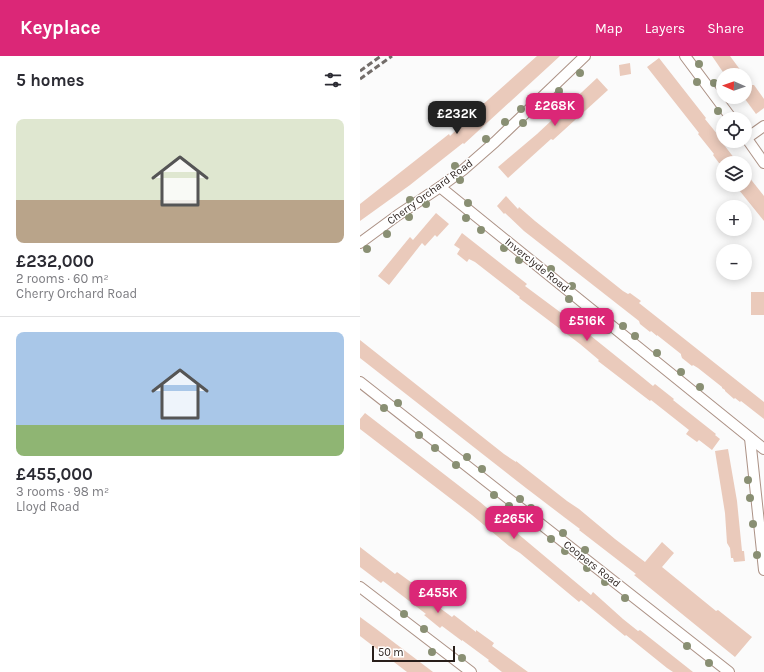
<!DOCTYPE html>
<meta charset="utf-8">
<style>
:root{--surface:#fff;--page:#f7f7f7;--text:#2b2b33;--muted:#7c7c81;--line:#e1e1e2;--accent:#db2777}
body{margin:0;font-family:Karla,sans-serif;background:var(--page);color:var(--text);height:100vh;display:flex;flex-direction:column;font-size:15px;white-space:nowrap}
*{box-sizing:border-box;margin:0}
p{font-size:13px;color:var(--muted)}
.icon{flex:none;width:22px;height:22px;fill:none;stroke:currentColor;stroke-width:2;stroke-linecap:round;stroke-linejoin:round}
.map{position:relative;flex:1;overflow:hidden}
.drawer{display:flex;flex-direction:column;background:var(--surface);width:360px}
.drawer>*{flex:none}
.needle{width:26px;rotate:272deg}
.tools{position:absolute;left:356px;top:12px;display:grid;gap:8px}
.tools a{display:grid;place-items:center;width:36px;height:36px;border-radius:50%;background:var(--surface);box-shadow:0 2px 10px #0003;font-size:20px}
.scale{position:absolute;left:12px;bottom:10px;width:83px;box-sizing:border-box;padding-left:4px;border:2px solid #281e1a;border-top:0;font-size:11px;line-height:14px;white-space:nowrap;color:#281e1a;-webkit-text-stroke:3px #fff;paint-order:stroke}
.price{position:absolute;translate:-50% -34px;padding:0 9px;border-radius:8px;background:var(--accent);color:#fff;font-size:13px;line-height:26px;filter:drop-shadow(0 1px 2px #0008)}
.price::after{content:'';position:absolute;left:50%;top:24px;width:12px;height:9px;margin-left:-6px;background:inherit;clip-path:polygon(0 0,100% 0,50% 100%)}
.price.on{background:#222;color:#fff}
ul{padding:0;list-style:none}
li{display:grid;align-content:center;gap:8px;height:212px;padding:0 16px}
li+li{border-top:1px solid var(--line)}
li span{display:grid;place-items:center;height:124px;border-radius:8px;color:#555}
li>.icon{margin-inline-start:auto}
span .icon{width:72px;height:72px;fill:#fffc;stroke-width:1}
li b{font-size:17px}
h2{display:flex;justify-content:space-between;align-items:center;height:48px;padding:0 16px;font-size:17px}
header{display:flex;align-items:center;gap:24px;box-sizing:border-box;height:56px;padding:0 20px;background:var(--accent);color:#fff}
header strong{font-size:19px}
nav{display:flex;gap:22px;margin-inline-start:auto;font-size:14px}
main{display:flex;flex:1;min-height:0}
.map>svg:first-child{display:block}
.building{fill:#eacabb}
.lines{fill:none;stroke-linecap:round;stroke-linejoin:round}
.street-casing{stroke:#ac9286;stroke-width:12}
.street{stroke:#fff;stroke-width:10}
.rail{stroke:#726c69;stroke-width:3;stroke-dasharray:6 3;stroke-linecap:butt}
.tree{fill:#898f73}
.labels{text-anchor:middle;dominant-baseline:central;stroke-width:3;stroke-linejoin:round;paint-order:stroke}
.street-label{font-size:11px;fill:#281e1a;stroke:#fff}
</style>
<header>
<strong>Keyplace</strong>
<nav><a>Map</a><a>Layers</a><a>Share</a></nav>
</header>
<main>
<section class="drawer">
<h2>5 homes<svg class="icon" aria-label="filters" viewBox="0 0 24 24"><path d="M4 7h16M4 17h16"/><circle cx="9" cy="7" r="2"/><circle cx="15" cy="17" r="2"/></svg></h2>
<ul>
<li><span style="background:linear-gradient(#dfe7d0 65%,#b9a48a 0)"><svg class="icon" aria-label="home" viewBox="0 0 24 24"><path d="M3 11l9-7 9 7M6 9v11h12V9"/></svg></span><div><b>£232,000</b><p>2 rooms · 60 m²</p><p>Cherry Orchard Road</p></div></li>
<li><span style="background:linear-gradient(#a9c7e8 75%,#8fb573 0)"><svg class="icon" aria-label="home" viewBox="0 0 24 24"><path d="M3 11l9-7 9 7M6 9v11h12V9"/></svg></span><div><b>£455,000</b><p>3 rooms · 98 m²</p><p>Lloyd Road</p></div></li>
</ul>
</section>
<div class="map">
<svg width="404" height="616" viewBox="0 0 404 616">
<rect width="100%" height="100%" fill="#fbfbfb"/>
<!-- building -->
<g class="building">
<path d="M177,0H200L104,88L103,87L50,129L0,165V148L89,78L90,80L120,51Z"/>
<path d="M352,0H370L384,19H365Z"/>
<path d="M299,2L346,62L345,63L362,84L361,85L378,107H359L353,99L354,98L338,78L339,77L287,11Z"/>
<path d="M270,7L271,18L260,20L259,9Z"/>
<path d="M237,22L248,34L193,84L191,83L148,122L138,111L177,78Z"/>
<path d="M390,29H394L404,43V52L396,58L385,43V33Z"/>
<path d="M385,116L404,140V165L375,129H385Z"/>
<path d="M146,140L158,153L159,151L175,165L263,235L268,238L270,237L281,245L279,247L404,346V363L381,345L380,346L375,342L374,343L365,335V334L362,332V331L338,312L333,309L332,310L322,302L321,299V298L297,279V280L291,275L290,276L280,268L279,265L164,175L145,157L144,158L137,150Z"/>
<path d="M76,157L89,168L77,181L75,179L65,190L62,187L29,229L18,220L50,181L53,184Z"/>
<path d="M102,177L167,228L165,230L208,262L209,261L217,268L227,275L226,276L282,321L293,330L295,328L314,343L313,344L356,378L355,379L360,383L352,394L339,384L337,386L326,378L329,374L291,344L290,345L238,305L239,304L220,288L171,251L159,242L160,241L115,206L109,203L107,206L97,198L100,193L94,189Z"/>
<rect x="391" y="236" width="13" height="23"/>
<path d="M0,284L144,398L156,406V405L207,445L219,453L255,483L285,506L302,486L314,497L302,511L356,555L358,554L392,581L375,601L274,519L276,518L219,474L220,473L204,461L166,432L0,302Z"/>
<path d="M5,357L120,446L213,524L231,539L233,536L263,563L278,575L280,574L333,616H313L307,612L266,579L265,580L221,544L219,546L160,497L149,490L112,459L0,373V363Z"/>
<path d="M368,393L377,445L382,495H384L385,505L374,506L373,502H371L370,492L367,487L365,457L355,395Z"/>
<path d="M0,491L35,518L37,516L59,532L67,538L65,541L92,561L94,559L116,576V574L134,587L132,590L168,616H142L128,605L129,604L102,584V585L82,570L80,572L64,559L66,558L44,541L23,525L21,527L0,511Z"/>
<path d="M0,561L15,572L73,616H47L30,603L0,580Z"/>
</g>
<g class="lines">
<defs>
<g id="street">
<path d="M325,0L372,63"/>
<path d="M385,80L404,107"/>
<path d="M387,82L404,70"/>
<path d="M80,131L404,393"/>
<path d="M0,187L38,159L80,131L103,114L135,86L225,0"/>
<path d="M0,326L369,616"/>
<path d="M390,382L404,514"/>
<path d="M0,531L111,616"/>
</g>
</defs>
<!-- street casing -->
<use href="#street" class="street-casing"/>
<!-- street -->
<use href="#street" class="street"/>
<!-- rail -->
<g class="rail">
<path d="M0,15L21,0"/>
<path d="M0,23L32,0"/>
</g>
</g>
<!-- trees -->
<g class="tree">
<circle cx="339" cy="8" r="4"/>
<circle cx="220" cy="17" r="4"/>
<circle cx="337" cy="26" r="4"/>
<circle cx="354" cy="27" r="4"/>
<circle cx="199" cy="35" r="4"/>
<circle cx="161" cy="53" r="4"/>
<circle cx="358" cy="55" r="4"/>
<circle cx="145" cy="66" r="4"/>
<circle cx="163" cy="67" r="4"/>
<circle cx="126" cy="83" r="4"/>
<circle cx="95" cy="110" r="4"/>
<circle cx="100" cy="124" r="4"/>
<circle cx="50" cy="144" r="4"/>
<circle cx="108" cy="147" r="4"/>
<circle cx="66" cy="148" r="4"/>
<circle cx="49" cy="161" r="4"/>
<circle cx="106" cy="162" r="4"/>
<circle cx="121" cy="174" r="4"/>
<circle cx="27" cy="178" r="4"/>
<circle cx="144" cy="192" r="4"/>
<circle cx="7" cy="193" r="4"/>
<circle cx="159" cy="204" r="4"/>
<circle cx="191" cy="213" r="4"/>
<circle cx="212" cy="230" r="4"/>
<circle cx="209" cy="243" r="4"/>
<circle cx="224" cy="256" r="4"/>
<circle cx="246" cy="256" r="4"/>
<circle cx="263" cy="270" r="4"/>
<circle cx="248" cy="274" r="4"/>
<circle cx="275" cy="280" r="4"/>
<circle cx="297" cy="297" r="4"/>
<circle cx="321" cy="316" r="4"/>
<circle cx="340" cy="331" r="4"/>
<circle cx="38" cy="347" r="4"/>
<circle cx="24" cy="352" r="4"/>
<circle cx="59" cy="379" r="4"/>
<circle cx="75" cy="392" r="4"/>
<circle cx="107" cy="401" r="4"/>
<circle cx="96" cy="409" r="4"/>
<circle cx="122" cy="413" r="4"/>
<circle cx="388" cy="424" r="4"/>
<circle cx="134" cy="439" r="4"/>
<circle cx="390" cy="442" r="4"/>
<circle cx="160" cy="443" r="4"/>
<circle cx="149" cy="450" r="4"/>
<circle cx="171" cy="452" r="4"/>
<circle cx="159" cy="458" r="4"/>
<circle cx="393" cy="468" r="4"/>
<circle cx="173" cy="469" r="4"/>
<circle cx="203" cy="477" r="4"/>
<circle cx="191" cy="483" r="4"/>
<circle cx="225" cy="494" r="4"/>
<circle cx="205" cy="495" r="4"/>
<circle cx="397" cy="499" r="4"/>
<circle cx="227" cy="512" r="4"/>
<circle cx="245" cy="526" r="4"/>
<circle cx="265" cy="542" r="4"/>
<circle cx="44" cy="558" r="4"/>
<circle cx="64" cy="573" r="4"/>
<circle cx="327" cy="590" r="4"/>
<circle cx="72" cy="596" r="4"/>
<circle cx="102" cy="602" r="4"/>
<circle cx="349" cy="607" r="4"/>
</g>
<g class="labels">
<!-- street labels -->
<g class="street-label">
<text transform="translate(70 136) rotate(-36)">Cherry Orchard Road</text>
<text transform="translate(177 209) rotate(39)">Inverclyde Road</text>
<text transform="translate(232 508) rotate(38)">Coopers Road</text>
</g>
</g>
</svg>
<div class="tools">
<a><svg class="needle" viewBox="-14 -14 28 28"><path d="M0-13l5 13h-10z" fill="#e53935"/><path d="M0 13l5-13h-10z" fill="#7c7c81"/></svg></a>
<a><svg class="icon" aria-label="locate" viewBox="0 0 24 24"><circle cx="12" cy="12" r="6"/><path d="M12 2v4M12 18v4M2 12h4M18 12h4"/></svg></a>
<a><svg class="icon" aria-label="layers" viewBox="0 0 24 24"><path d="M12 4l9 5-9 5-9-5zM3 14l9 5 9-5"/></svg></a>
<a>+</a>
<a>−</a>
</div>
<div class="scale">50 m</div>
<b class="price" style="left:195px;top:71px">£268K</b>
<b class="price on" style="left:97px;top:79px">£232K</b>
<b class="price" style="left:227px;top:286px">£516K</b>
<b class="price" style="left:154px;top:484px">£265K</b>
<b class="price" style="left:78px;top:558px">£455K</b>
</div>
</main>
